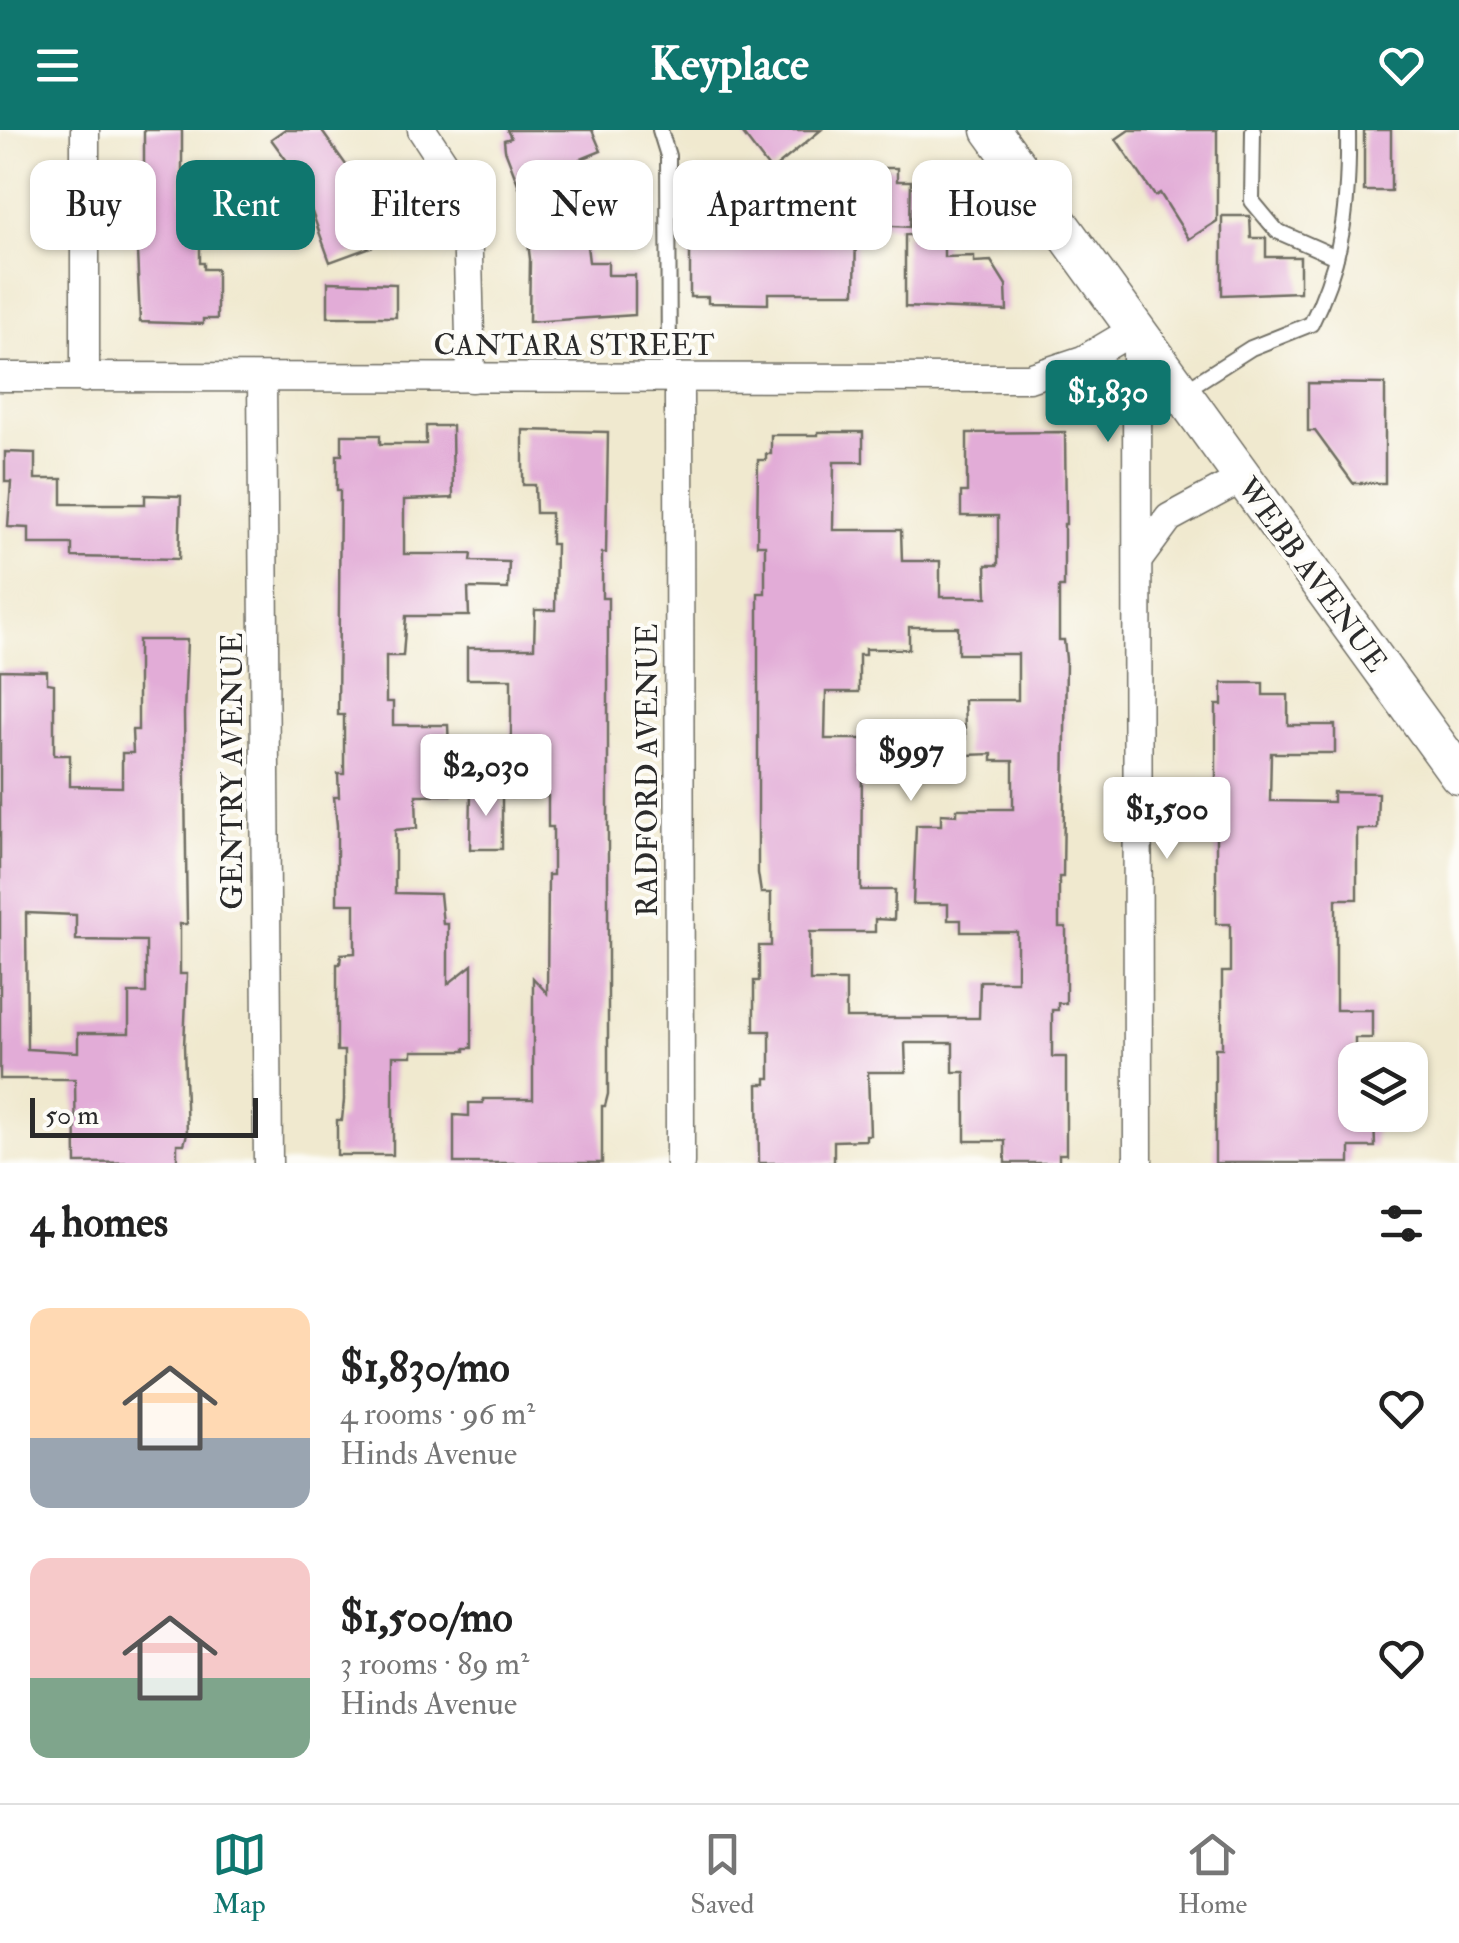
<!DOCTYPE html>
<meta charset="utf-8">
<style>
:root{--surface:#fff;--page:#f6f6f6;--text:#222;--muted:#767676;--line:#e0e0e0;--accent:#0f766e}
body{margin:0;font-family:"IM FELL Double Pica",serif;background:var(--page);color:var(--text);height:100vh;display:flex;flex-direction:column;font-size:38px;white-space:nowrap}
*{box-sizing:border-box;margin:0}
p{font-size:32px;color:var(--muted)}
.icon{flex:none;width:55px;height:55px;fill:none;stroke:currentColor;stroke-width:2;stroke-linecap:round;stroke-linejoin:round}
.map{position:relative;height:1033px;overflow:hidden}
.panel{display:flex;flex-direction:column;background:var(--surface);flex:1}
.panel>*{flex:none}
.hud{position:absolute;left:30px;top:30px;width:1400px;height:90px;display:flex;gap:20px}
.controls{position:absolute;left:1338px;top:912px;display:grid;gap:20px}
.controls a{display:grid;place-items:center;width:90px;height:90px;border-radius:20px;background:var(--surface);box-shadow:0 2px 8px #0004;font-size:50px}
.scale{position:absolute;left:30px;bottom:25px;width:228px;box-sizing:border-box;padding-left:10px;border:5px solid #2b2b2b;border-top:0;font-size:28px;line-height:35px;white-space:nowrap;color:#2b2b2b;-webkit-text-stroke:8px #fdfcf7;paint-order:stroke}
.price{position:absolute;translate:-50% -85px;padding:0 22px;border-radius:10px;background:#fff;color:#222;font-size:32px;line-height:65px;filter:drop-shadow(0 2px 5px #0008)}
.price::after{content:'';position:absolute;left:50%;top:60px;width:30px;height:22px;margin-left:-15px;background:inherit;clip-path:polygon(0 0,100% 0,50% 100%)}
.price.active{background:var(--accent);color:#fff}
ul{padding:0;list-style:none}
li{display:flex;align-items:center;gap:30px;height:250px;padding:0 30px}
li span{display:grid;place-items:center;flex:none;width:280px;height:200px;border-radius:20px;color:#555}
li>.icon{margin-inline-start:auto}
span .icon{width:120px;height:120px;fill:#fffc;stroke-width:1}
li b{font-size:42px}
h2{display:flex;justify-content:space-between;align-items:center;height:120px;padding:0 30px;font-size:42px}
.chip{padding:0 35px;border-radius:20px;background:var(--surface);box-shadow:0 2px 8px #0004;font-size:35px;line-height:90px}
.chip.active{background:var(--accent);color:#fff}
header{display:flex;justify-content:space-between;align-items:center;height:130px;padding:0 30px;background:var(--accent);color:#fff;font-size:45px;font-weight:700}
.menu{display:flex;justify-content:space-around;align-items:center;height:140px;border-top:2px solid var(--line);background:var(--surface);font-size:28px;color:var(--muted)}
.menu a{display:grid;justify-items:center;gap:5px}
.menu .active{color:var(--accent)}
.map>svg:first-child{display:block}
.building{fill:#e2acd7;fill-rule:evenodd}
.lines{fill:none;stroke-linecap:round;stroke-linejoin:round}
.lane-casing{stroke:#706e64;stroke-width:18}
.street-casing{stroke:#706e64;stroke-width:31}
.secondary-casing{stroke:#706e64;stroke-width:41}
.lane{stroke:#fff;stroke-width:14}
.street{stroke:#fff;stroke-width:28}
.secondary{stroke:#fff;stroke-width:38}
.labels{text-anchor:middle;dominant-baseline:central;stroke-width:8;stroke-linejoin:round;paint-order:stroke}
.street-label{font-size:30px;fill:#2b2b2b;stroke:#fdfcf7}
</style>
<header><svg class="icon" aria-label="menu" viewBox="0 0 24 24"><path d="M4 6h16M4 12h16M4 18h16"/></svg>Keyplace<svg class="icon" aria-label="heart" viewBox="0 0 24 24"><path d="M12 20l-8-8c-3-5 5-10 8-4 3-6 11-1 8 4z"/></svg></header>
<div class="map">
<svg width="1459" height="1033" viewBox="0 0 1459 1033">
<rect width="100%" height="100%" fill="#fdfcf7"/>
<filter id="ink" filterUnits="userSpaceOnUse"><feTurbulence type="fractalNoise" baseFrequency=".01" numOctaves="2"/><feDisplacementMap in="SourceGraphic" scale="20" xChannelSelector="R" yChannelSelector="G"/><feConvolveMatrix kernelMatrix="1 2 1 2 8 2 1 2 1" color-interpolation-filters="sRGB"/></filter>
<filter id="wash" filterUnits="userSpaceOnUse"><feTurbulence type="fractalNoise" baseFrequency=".0048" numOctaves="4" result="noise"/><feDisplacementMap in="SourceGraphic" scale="40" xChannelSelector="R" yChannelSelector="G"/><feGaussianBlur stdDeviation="2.25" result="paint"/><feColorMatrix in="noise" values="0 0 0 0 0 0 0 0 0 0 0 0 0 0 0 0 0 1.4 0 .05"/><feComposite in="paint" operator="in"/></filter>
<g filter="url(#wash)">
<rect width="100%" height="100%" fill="#f0e9cf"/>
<g id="blocks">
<!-- building -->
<g class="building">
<path d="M144,0H182V72H200V133H204V139H217V189H203V194L140,192L135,73L144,71Z"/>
<path d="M284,0H321L359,53L364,51L380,96L373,98L379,114L330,132L308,71L260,109L250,84L292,66L285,56L298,46L271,9Z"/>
<path d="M507,0H592L601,21L559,38L565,86H570L571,91L584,90L589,132H608V145H635V185L529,192L530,129L525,88L522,64L505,20L504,10L511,8Z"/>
<path d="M740,0H821L771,41Z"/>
<path d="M1129,0H1217V91L1189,109L1160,63L1155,66L1116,9Z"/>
<rect x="1364" y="0" width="27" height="61"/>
<path d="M869,38H897V51H911L910,97L856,94L855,163H768V174L708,173V167H690V78H724V104H773V59L863,60V53H869Z"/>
<path d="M644,41V68H614V42Z"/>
<path d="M1222,86H1250L1251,108H1266V127H1300V162L1222,165Z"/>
<path d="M905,105H944V127L974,126V132L991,131L1006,155L1007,181L905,177Z"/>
<path d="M328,152L396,154V187H328Z"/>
<path d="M1308,253L1385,254V353H1353L1315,301H1308Z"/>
<path d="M426,296H452L453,368L404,370V424H472L471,431L509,432L508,459L468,458L469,486H406L403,526H386V572H393V595H448L451,665H416L417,698L395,700V763L440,764L443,794H448V854L472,835V918H465V921H412V926H393V1025H337V990H342L344,970V921H337V834H340L341,824L355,823V774H337V695L334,667H339L338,644H344V585H338L340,360H337V325H342V305H380V314H426Z"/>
<path d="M523,300L608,302L606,423H602V468H608V964L605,976H602V1033H454V985L469,986V973H483V969H533V848L547,863L548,745H553V697H548V666L511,668V549H467V518H534L535,480H555L556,414H551V383H536L535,355H523Z"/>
<path d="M818,302H863V332H834L833,400H901L902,431H940V467H987L986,435H998V386H961V362H967V303L1065,302L1066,394H1064V457H1059V510H1064L1066,529L1063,747H1059V797H1066V873H1058V880H1052V927H1066V1024H1059V1033H1005V1011H965V942H953V913H905L906,942H868L870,1005H866V1010L834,1011V1033H759L758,954H766V948H770V901H754V851H759V816H771V763H761L758,743V463H765V415H757L758,330H766V324H771V305H818ZM909,497H958V524H1018V570H964L966,625L992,624V631H1013V679H957V685L941,684V695H916L913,774H948V790H961V802H1017V851H980L979,888H846V851H810V802H875V789L894,790L895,760H861L862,637H872L873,609H825L826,562H859V525H865V519H909Z"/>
<path d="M5,322L35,323V349H62V374H145V365L181,366L179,429L72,427V414H29V398L8,397L11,352H5Z"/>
<path d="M138,510H187L184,584L187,794H180V844H187L184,916L187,1004L184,1014H177V1032L76,1033L75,949H0V540L47,541V553L54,554V625H70V656L122,657V623H133L132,600H138ZM26,783L76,785V810L146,811V863H129V903H78V922L27,919Z"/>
<path d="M1222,553H1263V565H1288V595H1335V623H1271L1270,671L1333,672V662L1378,663L1377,699H1357V769H1336V880H1372V908H1355V989L1374,988L1375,1017H1350V1033H1215V918H1222V842H1230V794H1216V575H1222Z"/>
<path d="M471,658L502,659V719H470Z"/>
</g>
</g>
</g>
<g filter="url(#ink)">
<use href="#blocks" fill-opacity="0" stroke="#706e64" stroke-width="2.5"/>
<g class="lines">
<defs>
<g id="lane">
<path d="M660,0L668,26L669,248"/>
<path d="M1253,0L1252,71L1277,101L1336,127"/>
<path d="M1182,262L1251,218L1311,194C1344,128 1349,72 1348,0"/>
</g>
<g id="street">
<path d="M85,0V248"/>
<path d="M422,0L453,47L467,87L471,248"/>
<path d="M1137,198L1138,1033"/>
<path d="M0,247L1029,248L1083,230L1137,198"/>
<path d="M262,248L268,1033"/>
<path d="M679,248L680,1033"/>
<path d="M1138,430L1169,388L1241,349"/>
</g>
<path id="secondary" d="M991,0L1459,645"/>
</defs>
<!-- lane casing -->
<use href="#lane" class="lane-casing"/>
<!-- street casing -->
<use href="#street" class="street-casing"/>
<!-- secondary casing -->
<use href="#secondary" class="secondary-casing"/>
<!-- lane -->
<use href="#lane" class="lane"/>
<!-- street -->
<use href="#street" class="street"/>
<!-- secondary -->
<use href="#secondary" class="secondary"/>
</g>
</g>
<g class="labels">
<!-- street labels -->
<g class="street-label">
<text x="574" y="215">CANTARA STREET</text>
<text transform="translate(1312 445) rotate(54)">WEBB AVENUE</text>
<text transform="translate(647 640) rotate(-90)">RADFORD AVENUE</text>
<text transform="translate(232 641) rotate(-90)">GENTRY AVENUE</text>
</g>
</g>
</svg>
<div class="controls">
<a><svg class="icon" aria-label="layers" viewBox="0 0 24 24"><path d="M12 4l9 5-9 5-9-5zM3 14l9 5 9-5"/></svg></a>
</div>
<div class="scale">50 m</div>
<b class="price active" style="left:1108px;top:315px">$1,830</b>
<b class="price" style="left:911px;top:674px">$997</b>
<b class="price" style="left:486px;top:689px">$2,030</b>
<b class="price" style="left:1167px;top:732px">$1,500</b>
<div class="hud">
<a class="chip">Buy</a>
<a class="chip active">Rent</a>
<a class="chip">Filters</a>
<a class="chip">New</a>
<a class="chip">Apartment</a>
<a class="chip">House</a>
</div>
</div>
<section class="panel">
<h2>4 homes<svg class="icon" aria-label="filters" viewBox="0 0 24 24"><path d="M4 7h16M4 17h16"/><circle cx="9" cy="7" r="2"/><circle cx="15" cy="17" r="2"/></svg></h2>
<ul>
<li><span style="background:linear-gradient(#ffd9b3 65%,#9aa5b1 0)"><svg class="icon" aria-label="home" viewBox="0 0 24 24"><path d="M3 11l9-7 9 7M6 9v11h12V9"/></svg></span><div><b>$1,830/mo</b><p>4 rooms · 96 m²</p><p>Hinds Avenue</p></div><svg class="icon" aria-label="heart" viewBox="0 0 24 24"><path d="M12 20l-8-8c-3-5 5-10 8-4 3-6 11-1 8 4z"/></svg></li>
<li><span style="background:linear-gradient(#f6c9c9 60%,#7fa58c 0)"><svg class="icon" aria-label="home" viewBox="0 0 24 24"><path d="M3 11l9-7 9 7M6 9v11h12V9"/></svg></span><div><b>$1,500/mo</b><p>3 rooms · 89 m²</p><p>Hinds Avenue</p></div><svg class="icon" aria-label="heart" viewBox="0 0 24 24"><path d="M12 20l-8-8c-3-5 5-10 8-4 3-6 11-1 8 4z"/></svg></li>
</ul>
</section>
<nav class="menu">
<a class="active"><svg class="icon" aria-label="map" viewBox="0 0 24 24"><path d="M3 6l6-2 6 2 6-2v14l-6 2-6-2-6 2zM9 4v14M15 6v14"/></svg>Map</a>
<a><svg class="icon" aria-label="saved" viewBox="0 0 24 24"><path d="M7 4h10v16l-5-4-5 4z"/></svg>Saved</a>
<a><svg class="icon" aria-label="home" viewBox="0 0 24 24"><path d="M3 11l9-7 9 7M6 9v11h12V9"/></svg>Home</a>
</nav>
